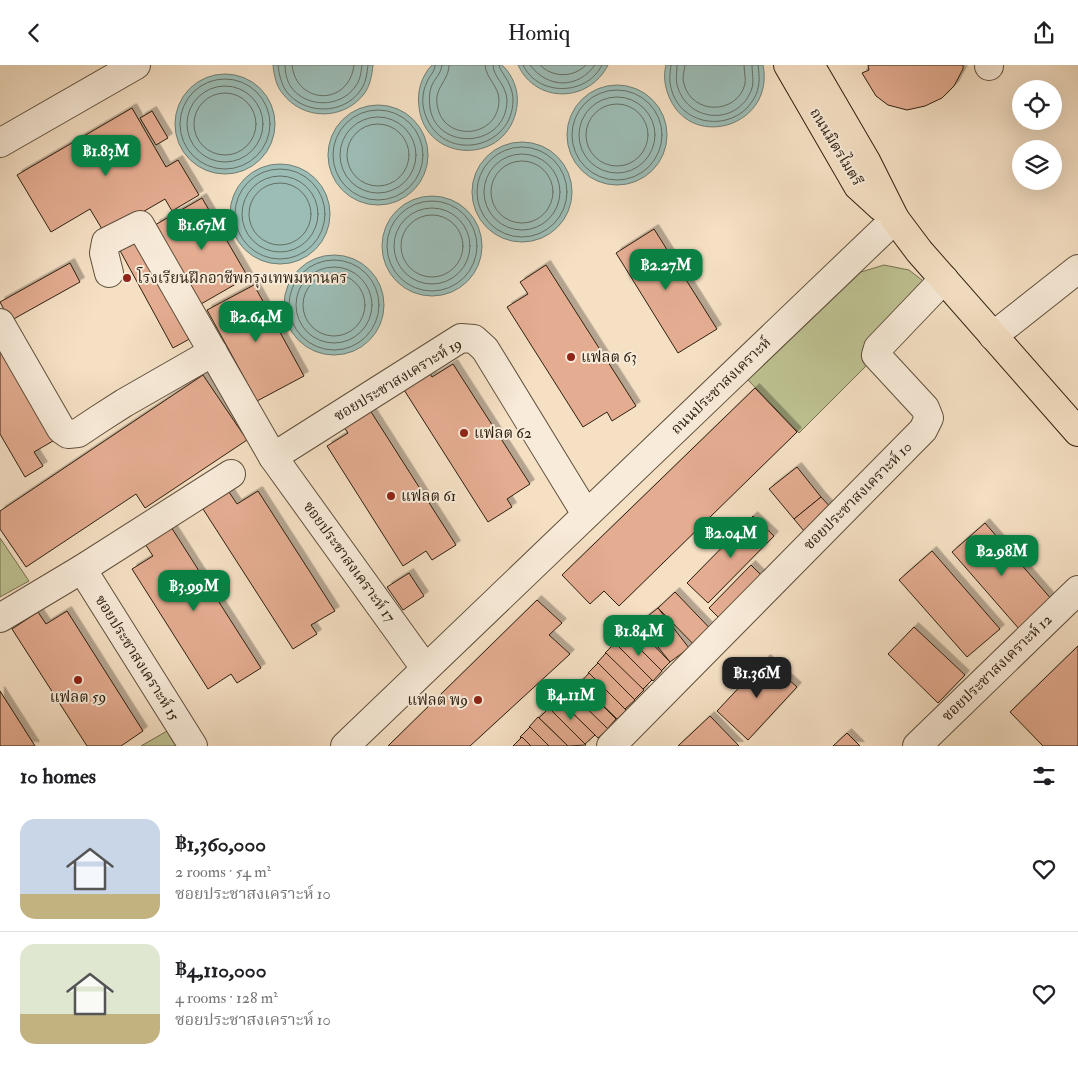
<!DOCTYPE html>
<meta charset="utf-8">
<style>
:root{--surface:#fff;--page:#f6f6f6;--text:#202124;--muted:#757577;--line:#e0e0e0;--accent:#0b8043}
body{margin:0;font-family:"IM FELL Double Pica","Noto Serif Thai",serif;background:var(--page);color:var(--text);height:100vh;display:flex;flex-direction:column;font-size:19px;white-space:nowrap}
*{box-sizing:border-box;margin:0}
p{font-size:16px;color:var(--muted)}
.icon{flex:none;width:28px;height:28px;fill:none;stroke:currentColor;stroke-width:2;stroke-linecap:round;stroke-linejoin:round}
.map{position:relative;height:681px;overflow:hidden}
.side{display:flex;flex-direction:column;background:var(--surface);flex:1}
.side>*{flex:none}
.tools{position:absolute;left:1012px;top:15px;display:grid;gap:10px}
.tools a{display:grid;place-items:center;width:50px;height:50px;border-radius:50%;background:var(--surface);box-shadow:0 5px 20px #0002;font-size:25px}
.price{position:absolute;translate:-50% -42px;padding:0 11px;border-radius:10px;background:var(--accent);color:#fff;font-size:16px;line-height:32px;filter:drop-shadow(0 1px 2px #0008)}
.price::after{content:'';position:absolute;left:50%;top:30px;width:15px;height:11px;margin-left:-8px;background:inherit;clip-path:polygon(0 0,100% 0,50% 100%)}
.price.on{background:#222;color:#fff}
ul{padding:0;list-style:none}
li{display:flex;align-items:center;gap:15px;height:125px;padding:0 20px}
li+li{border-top:1px solid var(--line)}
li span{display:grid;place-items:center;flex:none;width:140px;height:100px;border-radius:15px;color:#555}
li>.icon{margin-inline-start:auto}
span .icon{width:60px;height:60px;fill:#fffc;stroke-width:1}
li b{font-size:21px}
h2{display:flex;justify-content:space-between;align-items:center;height:60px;padding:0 20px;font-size:21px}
header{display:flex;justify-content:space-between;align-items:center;height:65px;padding:0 20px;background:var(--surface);font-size:22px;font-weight:600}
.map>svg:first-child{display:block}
.green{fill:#bec292;stroke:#767151}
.water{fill:#9cbdb6;stroke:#707e74}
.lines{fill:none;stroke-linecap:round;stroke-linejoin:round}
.shore{stroke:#656e63;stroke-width:1}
.building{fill:#e4ac91;stroke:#2e2010;filter:url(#shadow)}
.minor-casing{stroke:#60503d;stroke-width:30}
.major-casing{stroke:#2e2010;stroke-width:30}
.minor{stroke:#f8ebd9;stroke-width:28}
.major{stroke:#f5e0c4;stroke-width:28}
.poi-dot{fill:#8f2418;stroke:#f8ebd9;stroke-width:2}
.labels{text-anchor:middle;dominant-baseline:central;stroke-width:4;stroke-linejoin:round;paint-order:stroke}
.street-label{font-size:15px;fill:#2e2010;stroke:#f8ebd9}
.poi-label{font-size:15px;fill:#2e2010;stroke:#f8ebd9;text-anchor:start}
</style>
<header><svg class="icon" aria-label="back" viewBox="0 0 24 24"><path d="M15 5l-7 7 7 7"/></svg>Homiq<svg class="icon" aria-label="share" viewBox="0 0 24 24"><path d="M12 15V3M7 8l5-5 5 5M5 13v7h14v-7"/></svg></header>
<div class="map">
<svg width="1078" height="681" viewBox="0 0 1078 681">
<defs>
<filter id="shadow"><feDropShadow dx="4.5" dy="-4.5" stdDeviation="0" flood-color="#0004"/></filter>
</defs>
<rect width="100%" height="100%" fill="#f5e0c4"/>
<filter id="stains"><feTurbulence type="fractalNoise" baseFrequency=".004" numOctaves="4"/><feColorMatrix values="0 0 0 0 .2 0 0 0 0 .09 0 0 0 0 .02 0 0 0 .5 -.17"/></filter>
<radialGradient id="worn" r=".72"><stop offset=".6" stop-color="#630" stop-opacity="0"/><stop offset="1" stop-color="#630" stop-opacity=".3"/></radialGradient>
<!-- green -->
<g class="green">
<path d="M884,200L909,205L927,219L881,286L799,368L748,315L861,207Z"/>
<path d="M0,473L29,516L0,532Z"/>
<path d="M167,666L176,681H141Z"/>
</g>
<!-- water -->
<g class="water">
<path d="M273,0H373C372,10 370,21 364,29C343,56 303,55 283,29C276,21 274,10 273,0Z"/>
<path d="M432,0H502C513,10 519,26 517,41C509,101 425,99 419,42C417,26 421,12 432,0Z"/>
<path d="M518,0H608C589,38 536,39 518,0Z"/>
<path d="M666,0H763C775,60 694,86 670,34C665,23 663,12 666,0Z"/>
<circle cx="225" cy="59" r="50"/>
<circle cx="617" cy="70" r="50"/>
<circle cx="378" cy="90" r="50"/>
<circle cx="522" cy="127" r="50"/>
<circle cx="280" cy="149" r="50"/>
<circle cx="432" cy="181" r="50"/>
<circle cx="334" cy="240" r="50"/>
</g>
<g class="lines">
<!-- shore -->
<g class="shore">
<path d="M278,0C279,9 281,18 286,26C304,50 343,50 360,26C366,18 367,9 368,0"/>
<path d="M285,0C285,8 287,16 291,22C306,43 340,43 355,22C360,16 361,8 362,0"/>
<path d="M292,0C296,40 349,42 354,0"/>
<path d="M435,0C435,7 429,11 427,17C425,21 423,27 423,32C422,39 424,47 427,54C447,98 513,83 513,35C513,26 509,17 504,10C502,6 500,5 499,0"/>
<path d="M442,0C441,9 435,13 432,20C429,27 429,35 430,43C437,87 507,83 507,35C506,19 493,12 493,0"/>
<path d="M449,0C449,17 432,23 438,44C447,78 499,72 499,35C499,21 486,14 485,0"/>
<path d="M523,0C538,32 587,31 602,0"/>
<path d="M530,0C548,24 578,24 595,0"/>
<path d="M540,0C553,13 573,13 586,0"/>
<path d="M671,0C670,8 669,15 671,23C679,58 723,67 747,43C752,37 757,30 758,23C760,15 759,8 758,0"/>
<path d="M677,0C677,8 675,15 678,23C690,59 740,60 752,23C754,15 752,8 752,0"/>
<path d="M685,0C684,7 682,13 684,19C692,50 737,50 745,19C746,13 744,7 744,0"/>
<circle cx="225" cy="59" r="45"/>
<circle cx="225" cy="59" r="38"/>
<circle cx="617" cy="70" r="45"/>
<circle cx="225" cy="59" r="31"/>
<circle cx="617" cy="70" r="38"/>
<circle cx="617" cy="70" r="31"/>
<circle cx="378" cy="90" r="45"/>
<circle cx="378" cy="90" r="38"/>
<circle cx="378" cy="90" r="31"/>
<circle cx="522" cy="127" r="45"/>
<circle cx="522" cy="127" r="38"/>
<circle cx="522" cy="127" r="31"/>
<circle cx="280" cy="149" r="45"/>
<circle cx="280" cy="149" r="38"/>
<circle cx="280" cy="149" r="31"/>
<circle cx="432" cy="181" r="45"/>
<circle cx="432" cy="181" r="38"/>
<circle cx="432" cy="181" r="31"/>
<circle cx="334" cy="240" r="45"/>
<circle cx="334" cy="240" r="38"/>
<circle cx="334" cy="240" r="31"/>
</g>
</g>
<!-- building -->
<g class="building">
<path d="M868,0H963V4L954,21L942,33L925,41L907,45L888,40L876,31L862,8L869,5Z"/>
<path d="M132,43L166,102L178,95L199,130L172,146L165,134L105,169L90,144L51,167L17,110Z"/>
<path d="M152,46L168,73L156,80L140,53Z"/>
<path d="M202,133L248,212L201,239L155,160Z"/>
<path d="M654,164L717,264L678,288L616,188Z"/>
<path d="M138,169L195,271L173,283L117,180Z"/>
<path d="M70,198L80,217L10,256L0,237Z"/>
<path d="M546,200L636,341L612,356L607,347L583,362L507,242L528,229L520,217Z"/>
<path d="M254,220L304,311L257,336L207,245Z"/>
<path d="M0,285L53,376L34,387L43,401L25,412L0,369Z"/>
<path d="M453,299L530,419L507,434L512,442L488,457L399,317L425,300L432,312Z"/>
<path d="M203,310L247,375L145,443L136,429L26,502L0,464V446Z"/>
<path d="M755,323L797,367L619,541L604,526L590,539L562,510Z"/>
<path d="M366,339L456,480L432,495L426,486L403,501L327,381L348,368L340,356Z"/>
<path d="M797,402L821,432L794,454L769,424Z"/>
<path d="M258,426L335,546L311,560L317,569L293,584L203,444L229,427L237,439Z"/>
<path d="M821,432L835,447L809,472L794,454Z"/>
<path d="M753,451L774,471L708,538L687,518Z"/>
<path d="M985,458L1053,536L1020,565L952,487Z"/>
<path d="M171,462L261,603L237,618L231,609L208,624L132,504L153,491L145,479Z"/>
<path d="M932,486L1000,564L967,592L899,515Z"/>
<path d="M751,500L773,522L731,565L709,543Z"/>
<path d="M409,508L424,531L403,545L387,522Z"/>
<path d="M675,527L722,576L705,591L658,543Z"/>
<path d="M537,535L562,558L549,570L570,589L470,681H388Z"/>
<path d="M658,543L689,583L670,597L639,558Z"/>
<path d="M67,546L143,666L121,681H87L12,564L38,547L46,559Z"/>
<path d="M633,559L670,597L661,606L624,569Z"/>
<path d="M914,562L965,610L938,638L888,589Z"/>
<path d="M625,569L662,606L653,616L615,579Z"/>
<path d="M615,578L652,615L642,625L605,588Z"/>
<path d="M1078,581V681H1043L1010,647Z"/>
<path d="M606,588L644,625L634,635L597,598Z"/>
<path d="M766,594L797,622L748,675L717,646Z"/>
<path d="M598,598L635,635L625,644L588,608Z"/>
<path d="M589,608L626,645L617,654L580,618Z"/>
<path d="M579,617L616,654L607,664L570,627Z"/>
<path d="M0,626L35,681H0Z"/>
<path d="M570,627L608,664L598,673L561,637Z"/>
<path d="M557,633L595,670L585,679L548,643Z"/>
<path d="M549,643L586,680L568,681L539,653Z"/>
<path d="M710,651L739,681H678Z"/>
<path d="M538,652L568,681H548L529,662Z"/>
<path d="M530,662L549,681H530L520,672Z"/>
<path d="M847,668L860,681H833Z"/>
<path d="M522,672L531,681H513Z"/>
</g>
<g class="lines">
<defs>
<g id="minor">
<path d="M989,0V1"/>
<path d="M0,78L136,0"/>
<path d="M109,208L104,188L106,177L140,160L273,392L425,603"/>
<path d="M0,258L61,364L68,369L78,368L99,354L124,338L213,287"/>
<path d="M993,271L1078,204"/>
<path d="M273,392L461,273L474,274L485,284L586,449"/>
<path d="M82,504L193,681"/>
<path d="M0,553L82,504L231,409"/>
<path d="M345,681L895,154"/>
<path d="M611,681L923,365L929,353L925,343L876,290L878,283L944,214"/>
<path d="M917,681L1078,525"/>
</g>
<g id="major">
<path d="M788,0L858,121L881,142"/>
<path d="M810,0L866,96L895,154L919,186L1078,367"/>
</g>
</defs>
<!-- minor casing -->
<use href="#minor" class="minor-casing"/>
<!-- major casing -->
<use href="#major" class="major-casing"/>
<!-- minor -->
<use href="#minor" class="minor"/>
<!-- major -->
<use href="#major" class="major"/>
</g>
<!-- markers -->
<g class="poi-dot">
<circle cx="127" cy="213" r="5"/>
<circle cx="571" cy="292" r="5"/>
<circle cx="464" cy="368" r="5"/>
<circle cx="391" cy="431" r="5"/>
<circle cx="78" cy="615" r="5"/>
<circle cx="478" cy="635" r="5"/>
</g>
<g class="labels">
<!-- street labels -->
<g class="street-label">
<text transform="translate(836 82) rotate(59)">ถนนมิตรไมตรี</text>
<text transform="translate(398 315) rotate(-31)">ซอยประชาสงเคราะห์ 19</text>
<text transform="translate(721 321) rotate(-44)">ถนนประชาสงเคราะห์</text>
<text transform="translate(858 431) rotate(-45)">ซอยประชาสงเคราะห์ 10</text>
<text transform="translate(349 497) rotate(54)">ซอยประชาสงเคราะห์ 17</text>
<text transform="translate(137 593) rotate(58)">ซอยประชาสงเคราะห์ 15</text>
<text transform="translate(997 603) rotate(-44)">ซอยประชาสงเคราะห์ 12</text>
</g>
<!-- poi labels -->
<g class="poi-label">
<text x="137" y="213">โรงเรียนฝึกอาชีพกรุงเทพมหานคร</text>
<text x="581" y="292">แฟลต 63</text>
<text x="474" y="368">แฟลต 62</text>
<text x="401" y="431">แฟลต 61</text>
<text x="78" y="632" text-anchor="middle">แฟลต 59</text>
<text x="468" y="635" text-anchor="end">แฟลต พ9</text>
</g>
</g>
<rect width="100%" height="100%" filter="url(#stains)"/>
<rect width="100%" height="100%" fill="url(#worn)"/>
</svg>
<div class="tools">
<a><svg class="icon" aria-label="locate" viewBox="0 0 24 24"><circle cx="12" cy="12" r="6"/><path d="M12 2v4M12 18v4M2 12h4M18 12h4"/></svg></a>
<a><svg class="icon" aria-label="layers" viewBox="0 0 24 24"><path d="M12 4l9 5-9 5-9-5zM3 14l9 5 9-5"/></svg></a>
</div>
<b class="price" style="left:106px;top:112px">฿1.83M</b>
<b class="price" style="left:202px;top:186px">฿1.67M</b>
<b class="price" style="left:666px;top:226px">฿2.27M</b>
<b class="price" style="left:256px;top:278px">฿2.64M</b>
<b class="price" style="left:731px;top:494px">฿2.04M</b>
<b class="price" style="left:1002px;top:512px">฿2.98M</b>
<b class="price" style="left:194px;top:547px">฿3.99M</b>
<b class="price" style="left:639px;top:592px">฿1.84M</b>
<b class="price on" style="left:757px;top:634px">฿1.36M</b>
<b class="price" style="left:571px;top:656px">฿4.11M</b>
</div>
<section class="side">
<h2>10 homes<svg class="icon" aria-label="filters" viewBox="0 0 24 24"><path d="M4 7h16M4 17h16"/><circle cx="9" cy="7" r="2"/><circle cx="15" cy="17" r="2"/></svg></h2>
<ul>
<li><span style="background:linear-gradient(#c9d6e8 75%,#c2b280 0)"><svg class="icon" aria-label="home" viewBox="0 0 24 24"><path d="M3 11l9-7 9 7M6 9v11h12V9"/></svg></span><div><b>฿1,360,000</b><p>2 rooms · 54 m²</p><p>ซอยประชาสงเคราะห์ 10</p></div><svg class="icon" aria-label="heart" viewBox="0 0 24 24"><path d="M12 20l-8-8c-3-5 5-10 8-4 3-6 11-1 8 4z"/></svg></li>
<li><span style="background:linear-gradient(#dfe7d0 70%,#c2b280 0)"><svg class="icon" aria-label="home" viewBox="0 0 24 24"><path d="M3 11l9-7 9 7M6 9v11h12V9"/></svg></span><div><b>฿4,110,000</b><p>4 rooms · 128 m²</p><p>ซอยประชาสงเคราะห์ 10</p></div><svg class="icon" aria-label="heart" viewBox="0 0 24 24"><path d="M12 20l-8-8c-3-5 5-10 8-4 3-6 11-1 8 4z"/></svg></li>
</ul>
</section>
